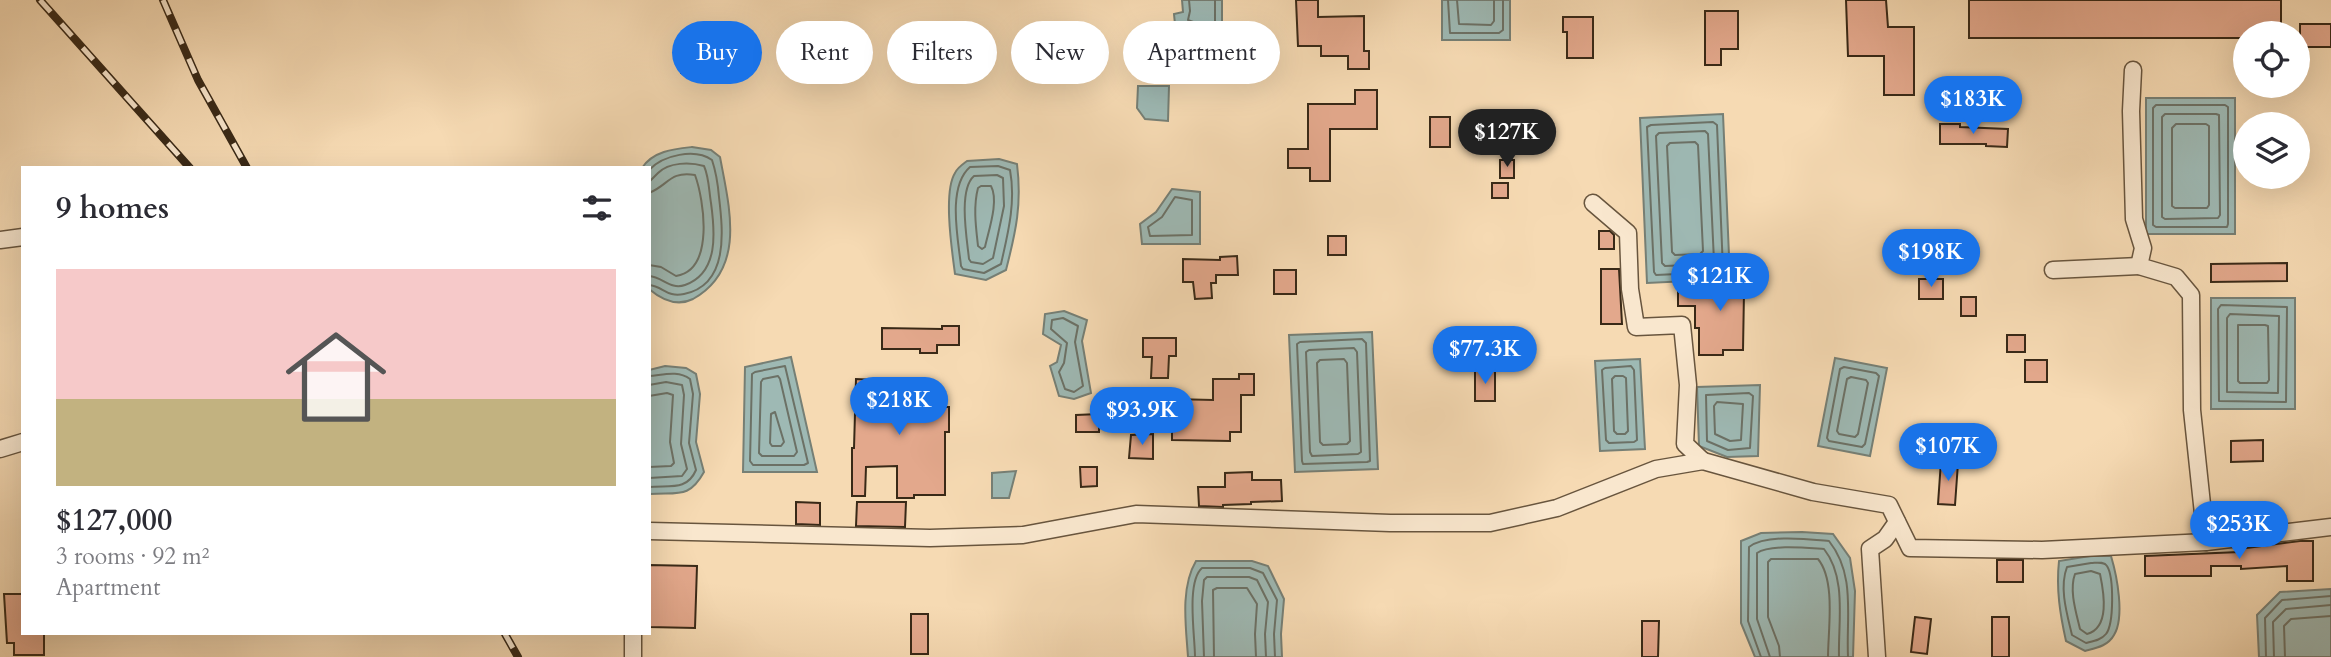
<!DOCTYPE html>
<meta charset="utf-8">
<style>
:root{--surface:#fff;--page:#f2f2f3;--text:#2b2b33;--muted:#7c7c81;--accent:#1a73e8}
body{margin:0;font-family:Cardo,serif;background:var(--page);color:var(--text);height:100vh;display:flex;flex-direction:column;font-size:26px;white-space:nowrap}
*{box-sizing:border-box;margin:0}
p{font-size:23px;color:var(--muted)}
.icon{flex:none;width:38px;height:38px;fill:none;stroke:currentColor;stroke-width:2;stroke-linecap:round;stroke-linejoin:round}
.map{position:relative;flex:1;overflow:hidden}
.drawer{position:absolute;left:21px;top:166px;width:630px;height:469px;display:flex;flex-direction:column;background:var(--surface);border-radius:0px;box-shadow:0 7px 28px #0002}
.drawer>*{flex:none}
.guide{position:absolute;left:672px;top:21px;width:665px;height:63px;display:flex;gap:14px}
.tools{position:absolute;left:2233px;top:21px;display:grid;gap:14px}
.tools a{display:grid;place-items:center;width:77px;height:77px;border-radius:50%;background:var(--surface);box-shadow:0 7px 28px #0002;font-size:35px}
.price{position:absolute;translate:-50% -60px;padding:0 16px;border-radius:24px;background:var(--accent);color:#fff;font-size:23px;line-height:46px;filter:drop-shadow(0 2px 4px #0008)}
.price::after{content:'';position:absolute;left:50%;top:42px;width:21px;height:16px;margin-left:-10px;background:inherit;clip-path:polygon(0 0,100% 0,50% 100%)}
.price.active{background:#222;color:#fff}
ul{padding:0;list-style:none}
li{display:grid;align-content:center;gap:14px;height:371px;padding:0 35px}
li span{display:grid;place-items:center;height:217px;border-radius:0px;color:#555}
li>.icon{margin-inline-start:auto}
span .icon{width:126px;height:126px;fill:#fffc;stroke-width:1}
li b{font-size:30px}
h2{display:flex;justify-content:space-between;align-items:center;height:84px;padding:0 35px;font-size:30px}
.pill{padding:0 24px;border-radius:32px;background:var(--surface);box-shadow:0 7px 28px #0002;font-size:24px;line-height:63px}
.pill.active{background:var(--accent);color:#fff}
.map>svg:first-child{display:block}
.water{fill:#9eb9b4;stroke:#767f75;stroke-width:2}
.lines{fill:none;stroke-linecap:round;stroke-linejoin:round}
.shore{stroke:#6c7166;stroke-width:2}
.building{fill:#e3a88c;stroke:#392917;stroke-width:2}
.street-casing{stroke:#68553e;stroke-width:19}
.street{stroke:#f9e7ce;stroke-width:16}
.rail-casing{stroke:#392917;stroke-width:8}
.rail{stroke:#f9e7ce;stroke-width:5;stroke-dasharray:16;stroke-linecap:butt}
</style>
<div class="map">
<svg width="2331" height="657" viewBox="0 0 2331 657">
<rect width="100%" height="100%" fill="#f6dab3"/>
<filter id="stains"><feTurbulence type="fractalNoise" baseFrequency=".00286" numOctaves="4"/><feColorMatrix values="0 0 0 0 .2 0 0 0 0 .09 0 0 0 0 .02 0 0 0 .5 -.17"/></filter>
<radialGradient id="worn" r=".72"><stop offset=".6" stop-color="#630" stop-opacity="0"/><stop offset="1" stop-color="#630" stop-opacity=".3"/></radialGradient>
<!-- water -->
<g class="water">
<path d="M1182,0H1222V40L1175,24L1174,14L1183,12Z"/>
<rect x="1442" y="0" width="68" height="40"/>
<path d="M1138,86H1169L1168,121L1145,119L1137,108Z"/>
<rect x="2146" y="98" width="89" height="136"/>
<path d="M1723,114L1730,279L1647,283L1640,118Z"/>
<path d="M692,147L711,150L720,157C729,206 747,269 693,299C677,307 662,300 649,289V168H642C653,151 674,149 692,147Z"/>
<path d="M999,159L1017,164C1022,204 1016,231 1006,270L986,280L955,274C952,251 943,192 955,173C957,168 963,164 967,161Z"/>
<path d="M1172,189L1200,192V244H1142L1140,224L1156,212Z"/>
<rect x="2211" y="298" width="84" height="111"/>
<path d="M1064,311L1087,320L1082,341L1091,393L1074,399L1059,396L1050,366L1057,362L1061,345L1043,334L1045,314Z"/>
<path d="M1372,332L1378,469L1295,472L1289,335Z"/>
<path d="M791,357L817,472H743L745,367Z"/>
<path d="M1835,358L1887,368L1870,456L1818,446Z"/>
<path d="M1640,359L1645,449L1600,451L1595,361Z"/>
<path d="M665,366L686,368L696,374L700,394L696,442L704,472C689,499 678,492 650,494L649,370Z"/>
<path d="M1760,385L1758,456L1727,457L1699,446L1697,387Z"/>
<path d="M1016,471L1009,498H992V473Z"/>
<path d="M1802,532L1833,534L1850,558L1855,591L1853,657H1755L1741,623V541L1761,533Z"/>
<path d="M2090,556H2111C2117,576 2125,617 2114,635C2108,646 2096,648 2085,651L2066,641C2060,614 2056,589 2059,561Z"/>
<path d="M1196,561H1252L1268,566L1284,599L1281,634L1282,657H1188C1186,627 1180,588 1196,561Z"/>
<path d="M2331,589V657H2259L2257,615L2280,592Z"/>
</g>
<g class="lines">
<!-- shore -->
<g class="shore">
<path d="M1189,0L1190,11L1188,20L1211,29L1215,26V0"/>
<path d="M1448,0L1450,33H1499L1503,30V0"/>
<path d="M1457,0L1459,24L1491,25L1494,21V0"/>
<path d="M2156,105H2225L2228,107V224L2227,227H2156L2153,225V108Z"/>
<path d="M2165,114H2216L2219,115L2220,215L2218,218L2165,219L2162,217V117Z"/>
<path d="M1713,122L1717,125L1723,270L1720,272L1656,275L1654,272L1647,127L1651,125Z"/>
<path d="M2176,124H2206L2209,126V205L2207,208H2175L2172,206V128Z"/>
<path d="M1705,131L1708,134L1714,261L1711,264L1665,266L1662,263L1656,136L1659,133Z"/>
<path d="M1695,142L1698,145L1703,251L1700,254L1675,255L1672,252L1667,146L1670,143Z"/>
<path d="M998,166L1010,170C1016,202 1008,233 1001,264L984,273L963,269L961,266C958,238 947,187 970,167Z"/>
<path d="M649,170C663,155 695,148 712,160C716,172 718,185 719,197C723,231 729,285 684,294C667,298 663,286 649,285"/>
<path d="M997,175L1003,178L1004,206L993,258L983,264L971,262L969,259C967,239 958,190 974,176Z"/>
<path d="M649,182C652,179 655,176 658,173C669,162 690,162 704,166C709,177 709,191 711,203C715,232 719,273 685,285C670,290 663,277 649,276"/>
<path d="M981,186H991C999,201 989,229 985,247L982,249L978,246C976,228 973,207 978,188Z"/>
<path d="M649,193C669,185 669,171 695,175C704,200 715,270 676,276L661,267L649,265"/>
<path d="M1175,197L1192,200V235L1150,236L1148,227L1162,217Z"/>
<path d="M2221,305L2287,307L2286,402L2219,401L2218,309Z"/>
<path d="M2230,314L2279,316L2278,393L2227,392V318Z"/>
<path d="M1063,318L1078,326L1075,342L1083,386L1074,392L1065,389L1059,372L1064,363L1067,343L1051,329L1052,320Z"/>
<path d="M2238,325H2265L2268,326L2269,380L2267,383H2240L2238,381Z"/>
<path d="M1362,339L1366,343L1370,461L1367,462L1303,464L1302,461L1297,344L1300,342Z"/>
<path d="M1354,348L1357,352L1361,452L1358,454L1312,456L1310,452L1306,352L1309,350Z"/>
<path d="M1344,359L1347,363L1350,441L1347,444L1323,445L1320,442L1317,363L1320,360Z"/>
<path d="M785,366L808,463L804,465H753L750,461L752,374L755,372Z"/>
<path d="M1631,366L1634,370L1637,440L1634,442L1609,443L1606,440L1602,370L1605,368Z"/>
<path d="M1844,367L1876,373L1879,376L1865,444L1862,447L1829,441L1827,438L1840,369Z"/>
<path d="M649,376C663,375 678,370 690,379L693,394L689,443L696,470C687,491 670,485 649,487"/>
<path d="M778,376L780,379L797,452L794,456H762L759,453L761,382L763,379Z"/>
<path d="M1615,376H1623L1626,378L1628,431L1625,434H1617L1614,431L1612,379Z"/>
<path d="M1851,377L1866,380L1868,383L1858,434L1855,437L1839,434L1837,431L1847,379Z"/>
<path d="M649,385L666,382L682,385L684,395L681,444L687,469L682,476L649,478"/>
<path d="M1749,393L1753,396L1750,448L1728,450L1707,441L1706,395Z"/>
<path d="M649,396L667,393L673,395L670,442L674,463L671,466L649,467"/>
<path d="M1717,402L1743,404L1741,440L1730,441L1715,434L1714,406Z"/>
<path d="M775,412L784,442L781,446H772L770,443L771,414Z"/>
<path d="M2091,563C2096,563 2104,561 2107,566C2114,577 2114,624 2106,634C2101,640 2094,641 2086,643L2072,635C2067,614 2059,588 2067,567Z"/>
<path d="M2091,571L2100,574C2104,593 2110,628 2087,634L2080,629C2076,612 2069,590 2075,574Z"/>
<path d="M1195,657C1195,636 1186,582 1202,568H1250L1263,573L1277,600L1274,634L1275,657"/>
<path d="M1204,657L1202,601L1204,580L1207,577H1249L1257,580L1268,602L1265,634L1266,657"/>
<path d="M1214,657L1213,590L1217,588H1247L1257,604L1255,634L1256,657"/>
<path d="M1761,657L1748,621L1749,547C1766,534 1807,539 1829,541C1856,575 1846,616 1848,657"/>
<path d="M1770,657L1757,619V553C1770,544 1808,548 1824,549C1847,578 1838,622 1839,657"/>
<path d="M1780,657L1779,646L1768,617V562L1771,559H1818C1836,581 1828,630 1828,657"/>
<path d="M2266,657L2265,618L2282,600L2331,596"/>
<path d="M2274,657L2273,622L2286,609L2331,605"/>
<path d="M2285,657L2284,626L2291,619L2331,616"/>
</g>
</g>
<!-- building -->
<g class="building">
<path d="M1296,0H1318V17L1364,16V51H1369V69H1348V56H1321V46H1298Z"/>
<path d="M1846,0H1886L1888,27H1914V95H1884V56H1848Z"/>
<path d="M1969,0H2281V33H2245V38H1969Z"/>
<path d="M1705,11H1738V49H1721V65H1705Z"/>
<path d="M1563,17H1593V58H1567V32H1563Z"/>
<rect x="2300" y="24" width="31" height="23"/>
<rect x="681" y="47" width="20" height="26"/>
<path d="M1355,90H1377V129H1330V181H1310V168H1288V149H1308V104H1355Z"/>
<rect x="1430" y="117" width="20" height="30"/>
<path d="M1940,124H1960V127L2008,129L2007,147L1986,146V144H1940Z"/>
<rect x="1500" y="160" width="14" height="18"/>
<rect x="1492" y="183" width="16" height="15"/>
<path d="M1599,231H1610L1614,235V249H1599Z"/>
<rect x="1328" y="236" width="18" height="19"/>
<path d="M1237,256L1238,275H1216V283H1211L1212,298L1195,299L1193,282H1183V259L1220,260V257Z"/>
<path d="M2287,263V281L2211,282V264Z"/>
<path d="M1759,266L1760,292H1744L1743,350H1723V355H1699V328H1695V306H1678V288H1695V286H1743L1742,267Z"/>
<path d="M1601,269H1619L1622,324H1601Z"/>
<rect x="1274" y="270" width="22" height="24"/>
<rect x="1919" y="279" width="24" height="20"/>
<rect x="1961" y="297" width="15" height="19"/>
<path d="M942,326H959V345H937V353H920V349H882V328L942,329Z"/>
<rect x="2007" y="335" width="18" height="17"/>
<path d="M1143,338H1176V356H1169L1168,378H1151L1152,357H1143Z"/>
<rect x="2025" y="360" width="22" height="22"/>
<rect x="1475" y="371" width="20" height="30"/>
<path d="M1239,374H1254V395H1241V432H1230V441L1172,440V399L1213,400V379H1239Z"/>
<path d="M878,378H906V382H923V407H949V432H945V495H914V498H897V466L866,467L865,496H852V448H854L856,379L878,380Z"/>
<path d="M1099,414V432H1076V415Z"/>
<path d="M1153,434V459L1129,458L1131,435Z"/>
<path d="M2263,440V461L2231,462V441Z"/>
<path d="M1941,461L1958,463L1955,505L1938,504Z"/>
<path d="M1080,467H1097V486L1081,487Z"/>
<path d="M1252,472V480H1281L1282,501L1251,502V504L1223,505V507L1199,506L1198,487H1225V473Z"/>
<path d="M796,502L820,503V525L796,524Z"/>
<path d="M857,502H906L905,527L856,526Z"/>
<path d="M2300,541H2313V581H2287V566L2241,569V566H2211V576H2145V556L2239,552V549Z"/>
<rect x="1997" y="560" width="26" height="22"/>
<path d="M649,565L697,566L695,628L649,627Z"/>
<path d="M4,594H23V634H44V655H14V643H7Z"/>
<rect x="911" y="614" width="17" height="40"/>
<path d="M1915,617L1931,619L1927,654L1911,652Z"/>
<rect x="1992" y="617" width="17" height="40"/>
<path d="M1642,621H1659L1658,657H1642Z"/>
</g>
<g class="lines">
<defs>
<g id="street">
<path d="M2133,70L2131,111L2134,219L2143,248L2139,266L2176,277L2191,295L2192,410L2206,542"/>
<path d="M1593,203L1628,233L1630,289L1636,327L1682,325L1688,385L1685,444L1703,461"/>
<path d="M0,240L23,237"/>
<path d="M2053,270L2139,266"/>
<path d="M0,449L23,442"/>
<path d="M649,531L930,538L1023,535L1136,514L1390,523H1490L1557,508L1656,469L1703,461L1813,492L1889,505L1910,548L2042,550L2206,542L2331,527"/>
<path d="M633,657V634"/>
<path d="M1877,657L1870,549L1885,539L1897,522"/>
</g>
</defs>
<!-- street casing -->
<use href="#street" class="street-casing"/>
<!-- street -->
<use href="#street" class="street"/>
<defs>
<g id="rail">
<path d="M40,0L190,168"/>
<path d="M163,0L198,80L247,168"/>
<path d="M505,634L518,657"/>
</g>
</defs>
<!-- rail casing -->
<use href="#rail" class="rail-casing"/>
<!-- rail -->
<use href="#rail" class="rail"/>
</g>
<rect width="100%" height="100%" filter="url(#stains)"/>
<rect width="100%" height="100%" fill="url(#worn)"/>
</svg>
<div class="tools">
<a><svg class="icon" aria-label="locate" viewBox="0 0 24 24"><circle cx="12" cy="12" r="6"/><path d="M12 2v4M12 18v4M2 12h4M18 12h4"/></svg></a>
<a><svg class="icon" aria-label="layers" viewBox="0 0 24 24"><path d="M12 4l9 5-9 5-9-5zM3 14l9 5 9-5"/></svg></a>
</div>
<b class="price" style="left:1973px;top:136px">$183K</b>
<b class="price active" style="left:1507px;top:169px">$127K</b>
<b class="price" style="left:1931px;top:289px">$198K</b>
<b class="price" style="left:1720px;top:313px">$121K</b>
<b class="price" style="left:1485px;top:386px">$77.3K</b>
<b class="price" style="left:899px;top:437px">$218K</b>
<b class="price" style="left:1142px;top:447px">$93.9K</b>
<b class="price" style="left:1948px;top:483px">$107K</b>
<b class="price" style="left:2239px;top:561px">$253K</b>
<div class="guide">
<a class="pill active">Buy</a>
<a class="pill">Rent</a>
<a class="pill">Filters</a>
<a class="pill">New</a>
<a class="pill">Apartment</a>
</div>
<section class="drawer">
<h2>9 homes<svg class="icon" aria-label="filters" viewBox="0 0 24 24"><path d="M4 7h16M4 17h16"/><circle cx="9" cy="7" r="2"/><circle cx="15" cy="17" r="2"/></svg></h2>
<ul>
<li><span style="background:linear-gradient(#f6c9c9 60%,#c2b280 0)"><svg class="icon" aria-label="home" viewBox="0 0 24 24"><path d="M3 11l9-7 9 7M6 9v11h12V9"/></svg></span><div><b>$127,000</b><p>3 rooms · 92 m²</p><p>Apartment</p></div></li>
</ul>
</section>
</div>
